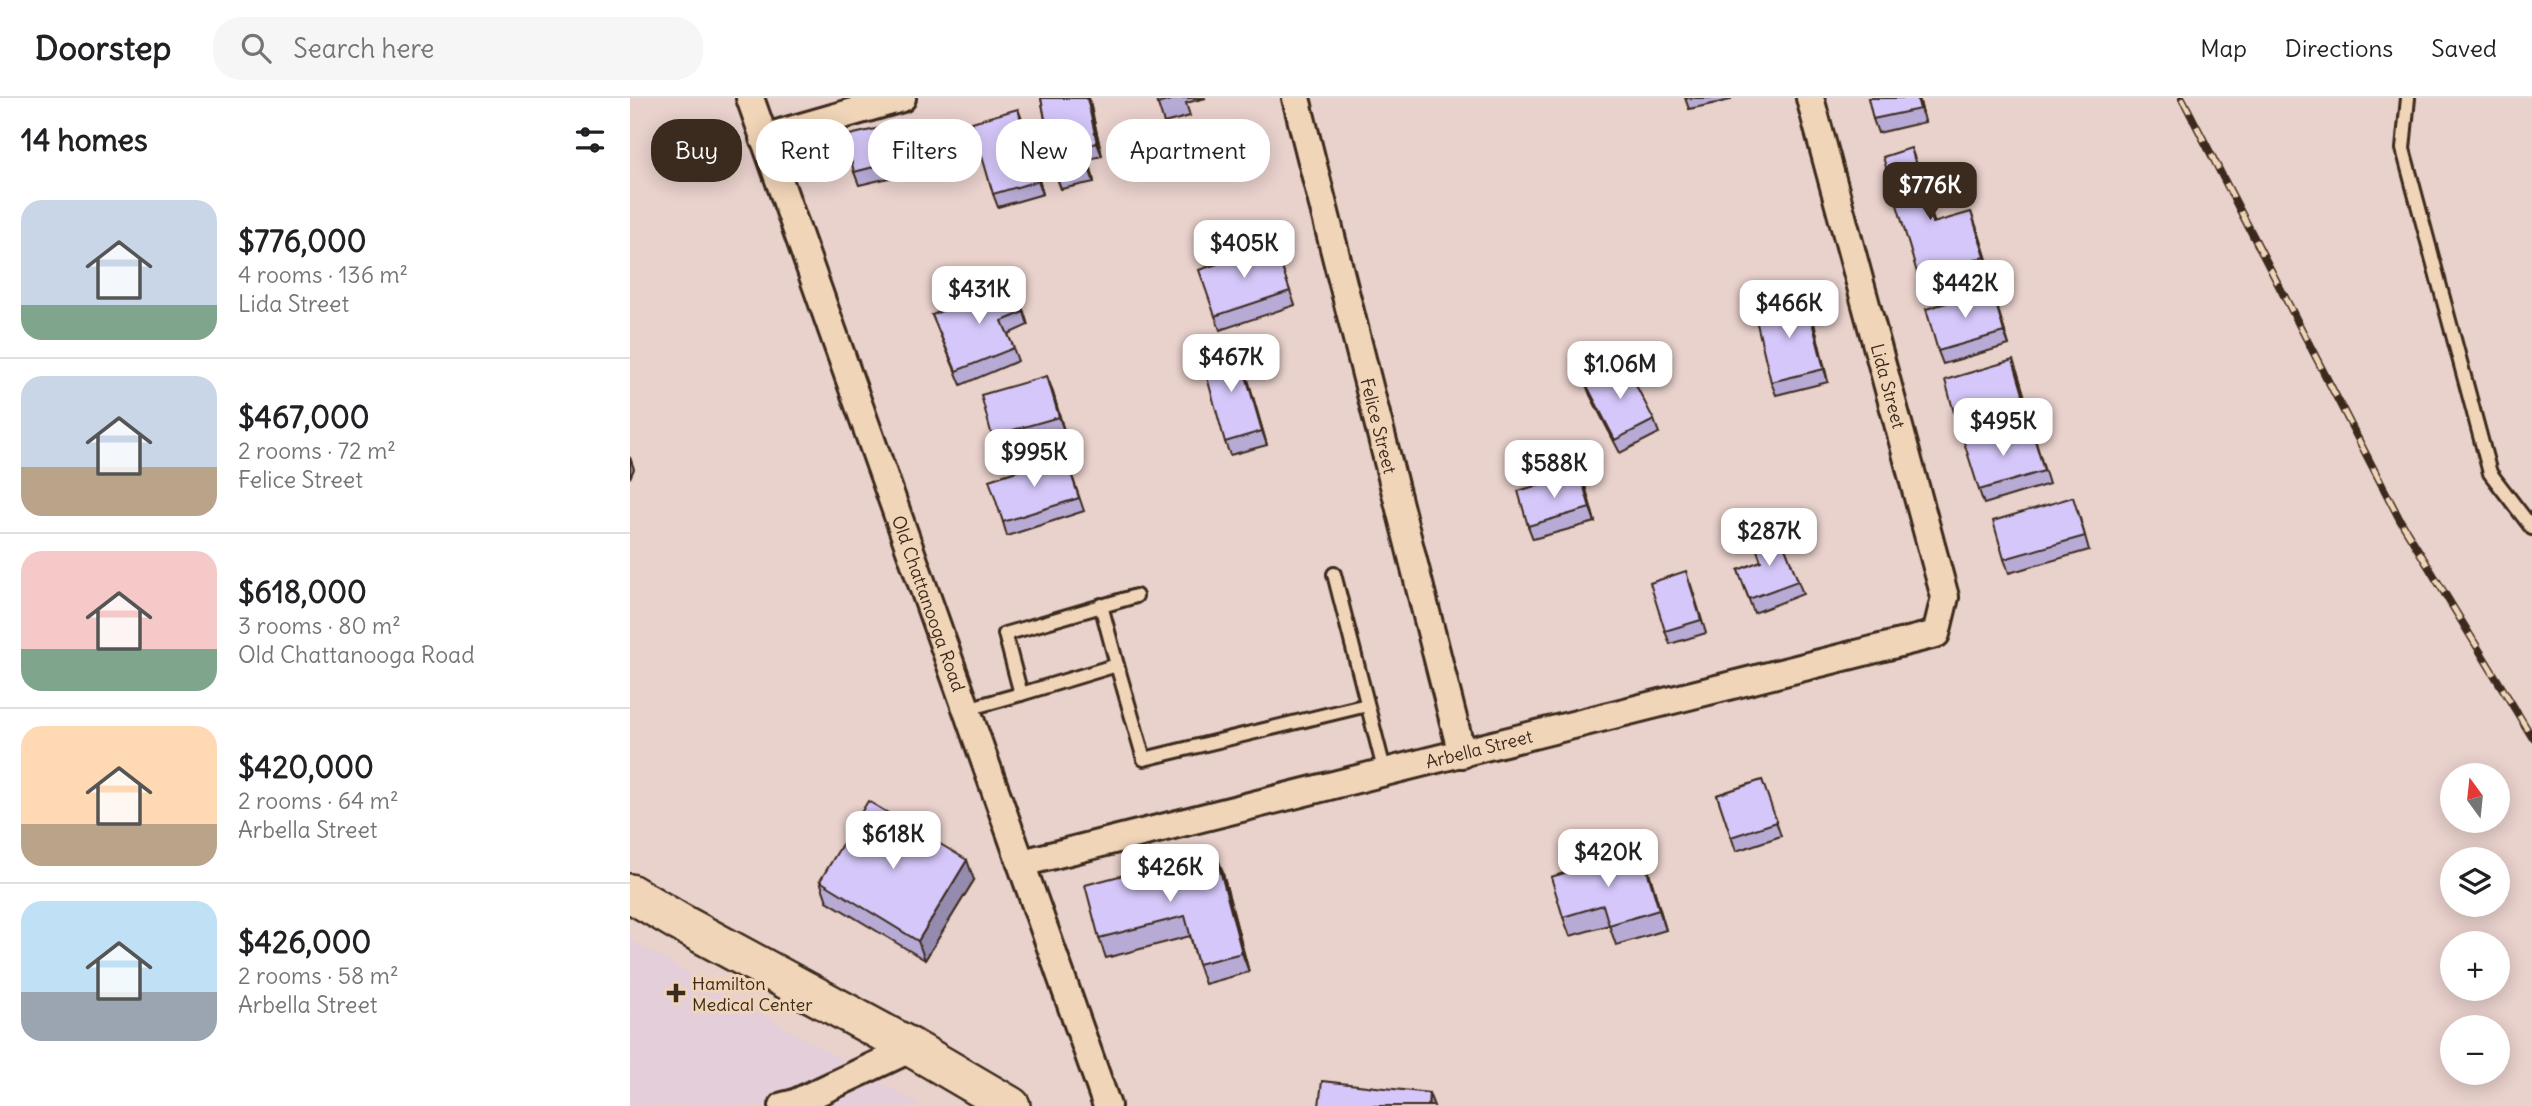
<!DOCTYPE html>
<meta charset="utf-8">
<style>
:root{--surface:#fff;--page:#f6f6f6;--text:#202124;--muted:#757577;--line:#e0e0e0;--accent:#3b2a1e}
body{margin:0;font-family:Delius,sans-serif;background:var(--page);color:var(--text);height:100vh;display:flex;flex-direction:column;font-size:26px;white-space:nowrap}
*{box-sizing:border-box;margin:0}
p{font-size:23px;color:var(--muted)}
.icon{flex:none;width:38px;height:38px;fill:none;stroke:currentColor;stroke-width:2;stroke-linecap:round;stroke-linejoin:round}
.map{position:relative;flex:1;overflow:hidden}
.details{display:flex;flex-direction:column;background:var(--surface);width:630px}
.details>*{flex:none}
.hud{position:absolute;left:21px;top:21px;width:665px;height:63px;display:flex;gap:14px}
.needle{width:46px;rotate:345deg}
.buttons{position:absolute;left:1810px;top:665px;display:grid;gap:14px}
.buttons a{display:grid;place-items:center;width:70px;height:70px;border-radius:50%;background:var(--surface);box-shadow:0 4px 18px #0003;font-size:35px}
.price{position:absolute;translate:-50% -60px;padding:0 16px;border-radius:14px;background:#fff;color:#222;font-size:23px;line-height:46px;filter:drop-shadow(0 2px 4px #0008)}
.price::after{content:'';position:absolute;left:50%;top:42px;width:21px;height:16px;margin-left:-10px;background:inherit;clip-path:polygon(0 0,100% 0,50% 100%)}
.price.current{background:var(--accent);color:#fff}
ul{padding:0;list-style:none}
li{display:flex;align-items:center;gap:21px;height:175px;padding:0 21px}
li+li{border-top:2px solid var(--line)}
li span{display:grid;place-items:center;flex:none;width:196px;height:140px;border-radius:21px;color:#555}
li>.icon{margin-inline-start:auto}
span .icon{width:84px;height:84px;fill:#fffc;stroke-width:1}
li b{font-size:30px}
h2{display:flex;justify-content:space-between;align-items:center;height:84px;padding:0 21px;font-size:30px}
.pill{padding:0 24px;border-radius:28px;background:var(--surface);box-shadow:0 4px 18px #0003;font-size:24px;line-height:63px}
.pill.current{background:var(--accent);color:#fff}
header{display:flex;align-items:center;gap:42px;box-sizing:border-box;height:98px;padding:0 35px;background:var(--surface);border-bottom:2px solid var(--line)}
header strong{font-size:33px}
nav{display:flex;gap:38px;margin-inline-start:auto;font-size:24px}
.search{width:490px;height:63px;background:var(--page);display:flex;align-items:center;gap:18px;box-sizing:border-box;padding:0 24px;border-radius:28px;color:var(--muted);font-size:26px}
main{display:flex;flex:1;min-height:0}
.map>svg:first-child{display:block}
.built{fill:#e3ceda}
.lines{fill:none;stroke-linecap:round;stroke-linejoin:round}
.lane-casing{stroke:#3b2a1e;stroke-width:18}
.street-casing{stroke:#3b2a1e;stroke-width:32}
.secondary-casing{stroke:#3b2a1e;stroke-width:42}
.lane{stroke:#f1d5b8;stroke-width:12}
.street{stroke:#f1d5b8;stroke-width:26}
.secondary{stroke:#f1d5b8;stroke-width:37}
.rail-casing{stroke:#3b2a1e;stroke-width:8}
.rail{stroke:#f1d5b8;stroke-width:5;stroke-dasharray:16;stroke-linecap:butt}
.wall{fill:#b7abd6;stroke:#3b2a1e;stroke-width:2}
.shaded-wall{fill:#958bae;stroke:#3b2a1e;stroke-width:2}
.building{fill:#d5c7f9;stroke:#3b2a1e;stroke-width:2}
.poi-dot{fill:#3b2a1e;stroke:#f1d5b8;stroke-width:2.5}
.labels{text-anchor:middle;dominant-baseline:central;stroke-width:6;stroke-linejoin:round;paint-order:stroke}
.street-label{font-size:18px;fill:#3b2a1e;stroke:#f1d5b8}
.poi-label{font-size:18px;fill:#3b2a1e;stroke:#f1d5b8;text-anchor:start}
</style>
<header>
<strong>Doorstep</strong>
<div class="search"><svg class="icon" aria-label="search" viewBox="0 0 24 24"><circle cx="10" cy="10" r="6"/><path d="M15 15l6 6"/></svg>Search here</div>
<nav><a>Map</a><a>Directions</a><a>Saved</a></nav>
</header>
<main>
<section class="details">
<h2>14 homes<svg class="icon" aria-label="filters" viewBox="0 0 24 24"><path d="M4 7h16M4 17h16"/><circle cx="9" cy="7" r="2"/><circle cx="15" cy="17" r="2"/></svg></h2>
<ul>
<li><span style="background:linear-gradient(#c9d6e8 75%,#7fa58c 0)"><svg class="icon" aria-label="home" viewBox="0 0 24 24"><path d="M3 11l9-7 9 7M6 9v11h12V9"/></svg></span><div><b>$776,000</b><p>4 rooms · 136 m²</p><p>Lida Street</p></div></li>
<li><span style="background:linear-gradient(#c9d6e8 65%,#b9a48a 0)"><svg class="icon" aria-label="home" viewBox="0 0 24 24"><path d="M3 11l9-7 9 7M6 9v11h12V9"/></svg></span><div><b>$467,000</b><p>2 rooms · 72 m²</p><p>Felice Street</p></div></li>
<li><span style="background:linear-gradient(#f6c9c9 70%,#7fa58c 0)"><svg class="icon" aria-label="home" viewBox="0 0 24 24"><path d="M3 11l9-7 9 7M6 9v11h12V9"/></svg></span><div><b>$618,000</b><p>3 rooms · 80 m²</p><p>Old Chattanooga Road</p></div></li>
<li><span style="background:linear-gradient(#ffd9b3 70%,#b9a48a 0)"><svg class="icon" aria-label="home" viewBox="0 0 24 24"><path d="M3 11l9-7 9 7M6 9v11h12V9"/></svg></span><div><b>$420,000</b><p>2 rooms · 64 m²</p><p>Arbella Street</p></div></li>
<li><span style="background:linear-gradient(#bfe0f5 65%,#9aa5b1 0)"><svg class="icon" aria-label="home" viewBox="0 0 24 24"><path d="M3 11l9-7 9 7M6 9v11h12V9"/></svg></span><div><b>$426,000</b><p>2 rooms · 58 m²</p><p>Arbella Street</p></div></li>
</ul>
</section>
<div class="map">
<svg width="1902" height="1008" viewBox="0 0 1902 1008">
<rect width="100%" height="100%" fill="#e9d1cc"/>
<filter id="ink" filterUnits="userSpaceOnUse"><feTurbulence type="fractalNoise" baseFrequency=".0143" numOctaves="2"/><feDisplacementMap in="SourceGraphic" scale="14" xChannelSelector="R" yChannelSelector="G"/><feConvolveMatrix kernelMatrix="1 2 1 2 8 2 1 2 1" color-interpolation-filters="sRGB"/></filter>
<g filter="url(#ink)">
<!-- built -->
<path class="built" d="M0,842L186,947L291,1008H0Z"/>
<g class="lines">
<defs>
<g id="lane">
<path d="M1778,0L1773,51L1860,375L1902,430"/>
<path d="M704,476L755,675"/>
<path d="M471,507L487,567L391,596L375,536L506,498"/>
<path d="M487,567L514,661L737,607"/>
<path d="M337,611L391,596"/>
</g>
<g id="street">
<path id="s1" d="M120,0L477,1008"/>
<path id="s2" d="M666,0L832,656"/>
<path d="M133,40L272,0"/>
<path id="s3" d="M392,765L1306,536L1315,499L1180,0"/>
<path d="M153,1008L165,1005L282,950"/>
</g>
<path id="secondary" d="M0,795L49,824L282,950L381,1008"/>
</defs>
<!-- lane casing -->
<use href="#lane" class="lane-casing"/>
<!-- street casing -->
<use href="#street" class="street-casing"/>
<!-- secondary casing -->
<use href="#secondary" class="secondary-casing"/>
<!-- lane -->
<use href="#lane" class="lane"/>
<!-- street -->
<use href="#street" class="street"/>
<!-- secondary -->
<use href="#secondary" class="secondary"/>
<defs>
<path id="rail" d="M1552,0L1770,422L1902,639"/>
</defs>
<!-- rail casing -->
<use href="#rail" class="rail-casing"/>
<!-- rail -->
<use href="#rail" class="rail"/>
</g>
<!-- wall -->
<g class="wall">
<path d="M411,0H459L472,58L459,61L464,84L431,91L426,78Z"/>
<path d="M526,0H576L556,5L560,18L534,25Z"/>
<path d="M1055,0H1101V2L1059,11Z"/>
<path d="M1289,0L1295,24L1248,35L1243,21Z"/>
<path d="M393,24L413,96L368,109L363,96Z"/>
<path d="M272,39L280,75L229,87L224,74Z"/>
<path d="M1288,69L1304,124L1348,133L1362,178L1295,198L1288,178Z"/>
<path d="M644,147L665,207L590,232L585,218Z"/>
<path d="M1176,200L1181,213L1198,284L1146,297L1141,284Z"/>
<path d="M1366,205L1379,247L1313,266L1308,253Z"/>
<path d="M394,214L398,227L378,236L388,263L331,287L302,217Z"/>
<path d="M612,261L637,347L600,357L595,344Z"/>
<path d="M1388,276L1400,317L1331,335L1326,322Z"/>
<path d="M955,284L1024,322L1029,335L990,355L960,297Z"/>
<path d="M422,291L434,333L367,352L362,338Z"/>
<path d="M1367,331L1371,342L1402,332L1419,386L1354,406L1349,392Z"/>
<path d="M435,357L454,413L377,438L373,424Z"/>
<path d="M955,388L965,424L903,441L898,428Z"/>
<path d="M1448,413L1459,452L1379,475L1374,461Z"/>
<path d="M1149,434L1173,496L1124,515L1108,472L1131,463Z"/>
<path d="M1061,487L1076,535L1040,546L1035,533Z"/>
<path d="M1132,682L1151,738L1106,753L1087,697Z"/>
<path d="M1011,752L1018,771L1036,832L986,847L979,827L940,838L933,819Z"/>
<path d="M585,753L592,772L619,874L575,886L568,866L560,838L476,860L469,840Z"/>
<path d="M344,782L295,862L197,803L190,783Z"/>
</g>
<!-- shaded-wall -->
<g class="shaded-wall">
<path d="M457,0H459L472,58L467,45Z"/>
<path d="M1287,0H1289L1295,24L1290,11Z"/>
<path d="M388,11L393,24L413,96L408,83Z"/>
<path d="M267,26L272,39L280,75L275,61Z"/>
<path d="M454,48L459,61L464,84L459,71Z"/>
<path d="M1281,50L1288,69L1310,144L1303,125Z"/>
<path d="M1341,114L1348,133L1362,178L1355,159Z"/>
<path d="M1362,191L1366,205L1379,247L1374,234Z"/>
<path d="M1176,200L1181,213L1198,284L1194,271Z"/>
<path d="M607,247L612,261L637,347L632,333Z"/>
<path d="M1383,262L1388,276L1400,317L1395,303Z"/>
<path d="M417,278L422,291L434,333L429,319Z"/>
<path d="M0,359L4,371L0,380Z"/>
<path d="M950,375L955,388L965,424L960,410Z"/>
<path d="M1011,752L1018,771L1036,832L1029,812Z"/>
<path d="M585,753L592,772L619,874L612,855Z"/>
<path d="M337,762L344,782L295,862L288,843Z"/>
<path d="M799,995L804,1008H798Z"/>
</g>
<!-- building -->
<g class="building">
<path d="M411,0H457L467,45L454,48L459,71L426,78Z"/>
<path d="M526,0H548L527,6Z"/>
<path d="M1238,0H1287L1290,11L1243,21Z"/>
<path d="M388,11L408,83L363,96L342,24Z"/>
<path d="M267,26L275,61L224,74L215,38Z"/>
<path d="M1281,50L1303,125L1341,114L1355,159L1288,178L1253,59Z"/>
<path d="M644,147L660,193L585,218L569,172Z"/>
<path d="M381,184L394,214L372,223L384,250L326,273L302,217Z"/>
<path d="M1362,191L1374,234L1308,253L1296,211Z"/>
<path d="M1176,200L1194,271L1141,284L1124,213Z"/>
<path d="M607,247L632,333L595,344L571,258Z"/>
<path d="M1383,262L1395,303L1326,322L1315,282Z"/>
<path d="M994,264L1024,322L985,342L955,284Z"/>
<path d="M417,278L429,319L362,338L351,297Z"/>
<path d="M1367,331L1370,342L1402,332L1414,373L1349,392L1333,341Z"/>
<path d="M435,357L449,400L373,424L359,382Z"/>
<path d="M950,375L960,410L898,428L888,393Z"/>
<path d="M1443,399L1455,438L1374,461L1363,423Z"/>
<path d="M1149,434L1168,483L1119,501L1108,472L1131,463L1124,444Z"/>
<path d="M1056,473L1071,522L1035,533L1020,485Z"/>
<path d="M1132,682L1147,724L1101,739L1087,697Z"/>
<path d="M238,703L337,762L288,843L190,783Z"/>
<path d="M1011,752L1029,812L979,827L973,807L933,819L921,779Z"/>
<path d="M585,753L612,855L568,866L555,818L469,840L455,787Z"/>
<path d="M692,983L799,995L798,1008H689Z"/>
</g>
</g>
<!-- markers -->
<path class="poi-dot" d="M42.5 884.5h7v7h7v7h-7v7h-7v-7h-7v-7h7z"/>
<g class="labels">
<!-- street labels -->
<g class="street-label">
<text transform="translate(1258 288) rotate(75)">Lida Street</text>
<text stroke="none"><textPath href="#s2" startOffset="338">Felice Street</textPath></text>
<text stroke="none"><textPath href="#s1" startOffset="536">Old Chattanooga Road</textPath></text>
<text stroke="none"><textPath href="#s3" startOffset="471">Arbella Street</textPath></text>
</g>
<!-- poi labels -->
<g class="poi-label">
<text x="62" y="885">Hamilton<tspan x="62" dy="21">Medical Center</tspan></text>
</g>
</g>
</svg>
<div class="buttons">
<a><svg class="needle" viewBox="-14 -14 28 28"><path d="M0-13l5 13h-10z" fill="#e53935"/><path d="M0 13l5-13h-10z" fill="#757577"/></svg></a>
<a><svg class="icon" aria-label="layers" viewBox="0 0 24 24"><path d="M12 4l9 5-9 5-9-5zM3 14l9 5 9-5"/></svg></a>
<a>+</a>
<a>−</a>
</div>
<b class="price current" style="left:1300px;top:124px">$776K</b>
<b class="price" style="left:614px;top:182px">$405K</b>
<b class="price" style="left:1335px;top:222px">$442K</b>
<b class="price" style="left:349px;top:228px">$431K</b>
<b class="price" style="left:1159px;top:242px">$466K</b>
<b class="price" style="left:601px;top:296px">$467K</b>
<b class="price" style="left:990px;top:303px">$1.06M</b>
<b class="price" style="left:1373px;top:360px">$495K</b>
<b class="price" style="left:404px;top:391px">$995K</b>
<b class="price" style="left:924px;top:402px">$588K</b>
<b class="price" style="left:1139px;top:470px">$287K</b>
<b class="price" style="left:263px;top:773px">$618K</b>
<b class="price" style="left:978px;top:791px">$420K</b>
<b class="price" style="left:540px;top:806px">$426K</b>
<div class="hud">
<a class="pill current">Buy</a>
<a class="pill">Rent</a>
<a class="pill">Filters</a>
<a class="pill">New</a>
<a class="pill">Apartment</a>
</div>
</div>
</main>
